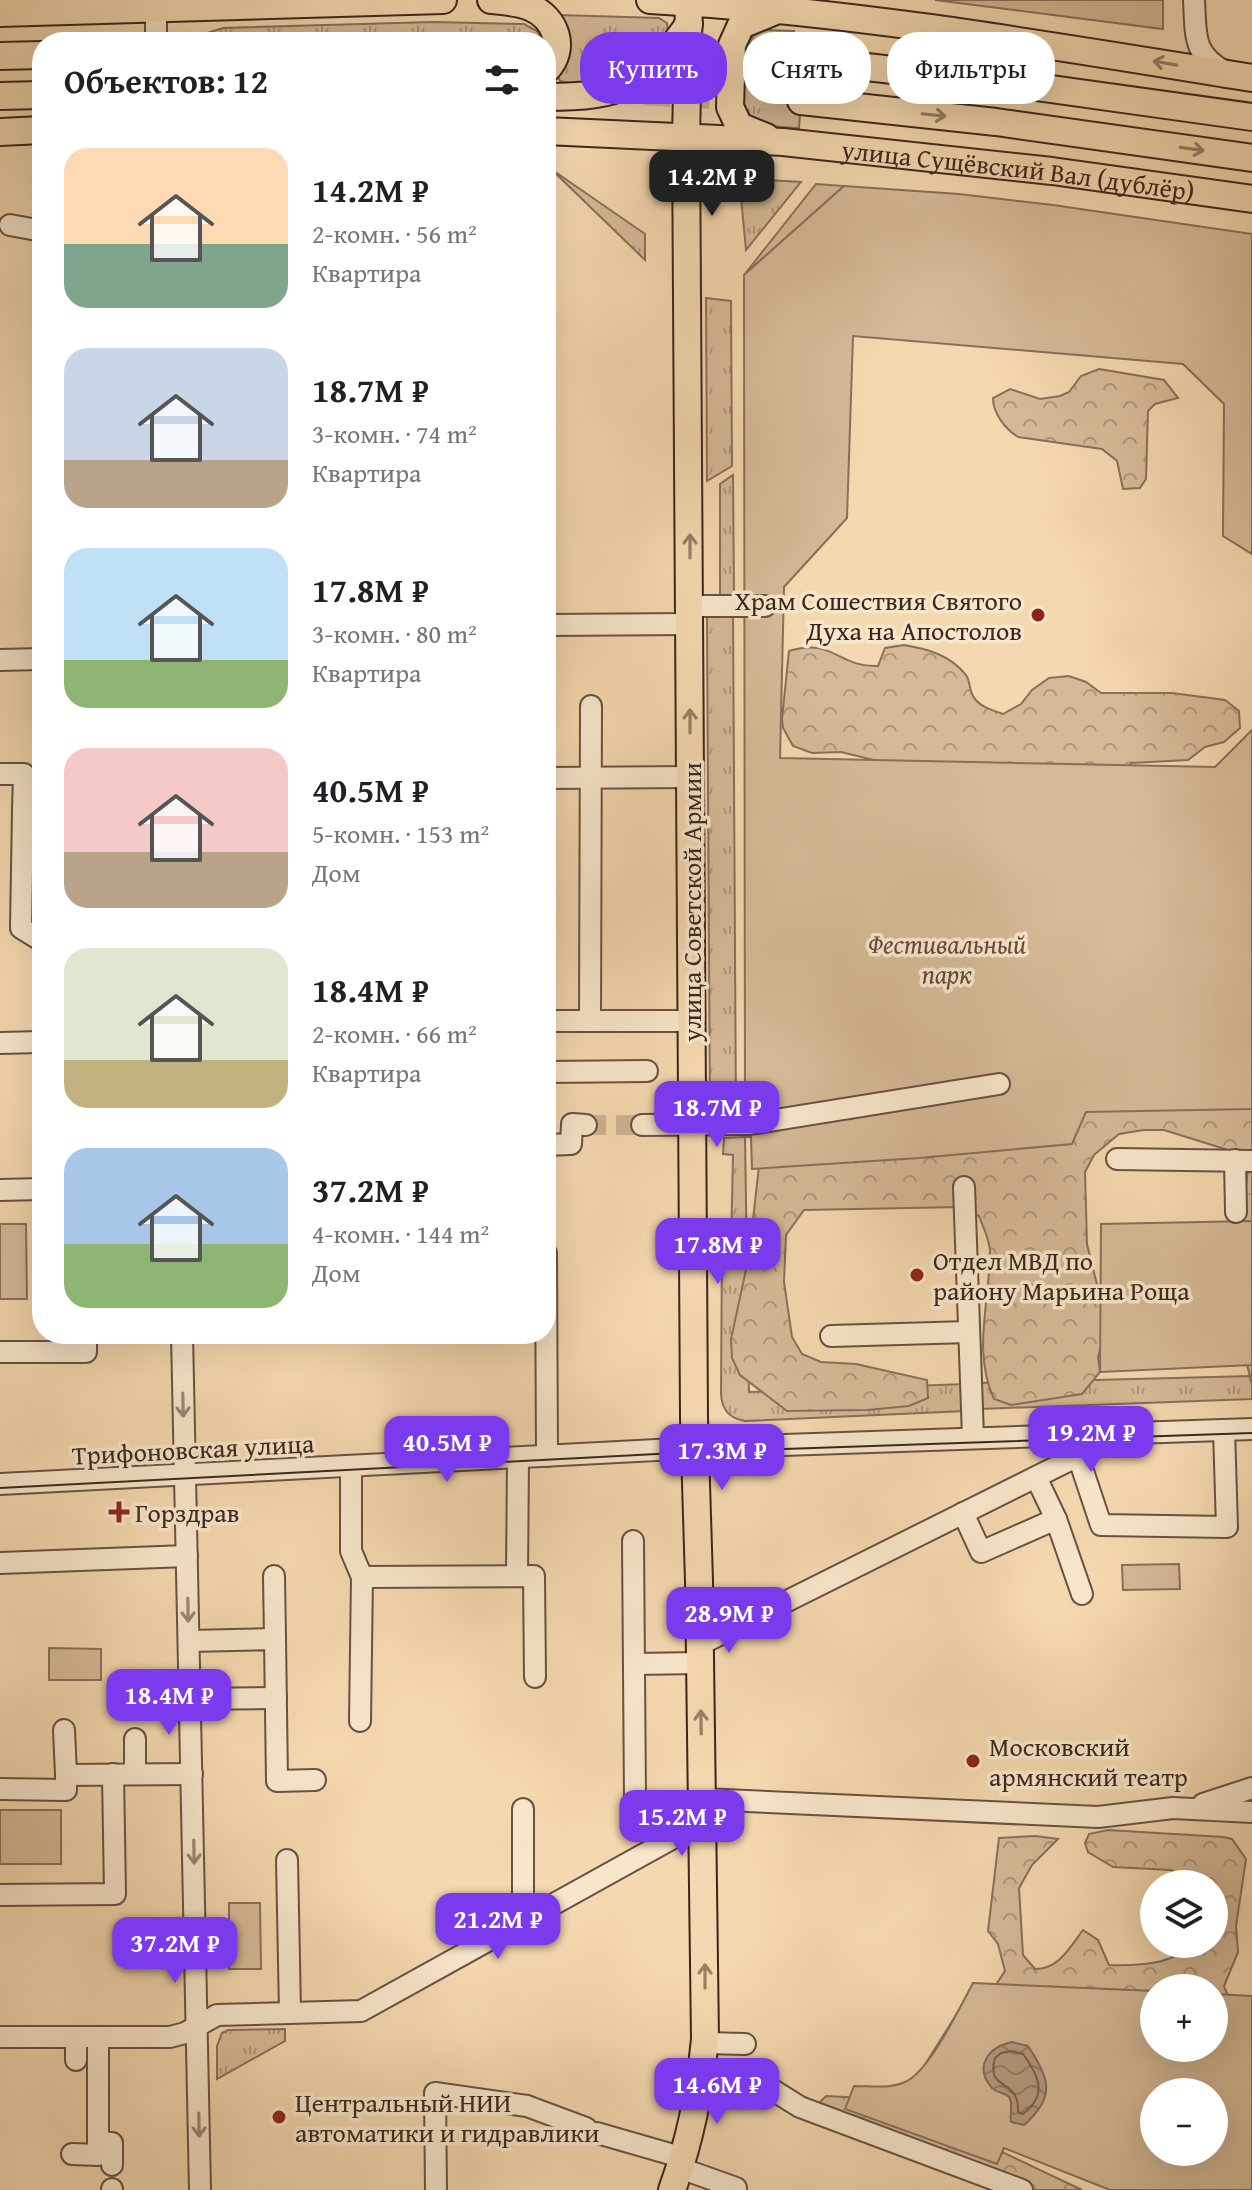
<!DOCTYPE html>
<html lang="ru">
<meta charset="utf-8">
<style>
:root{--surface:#fff;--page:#f2f2f2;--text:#202124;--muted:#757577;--accent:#7c3aed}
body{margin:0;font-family:"Gentium Book Plus",serif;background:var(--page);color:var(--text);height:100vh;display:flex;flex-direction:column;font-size:30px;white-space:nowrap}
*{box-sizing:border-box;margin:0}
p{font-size:26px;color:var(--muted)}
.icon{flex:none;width:44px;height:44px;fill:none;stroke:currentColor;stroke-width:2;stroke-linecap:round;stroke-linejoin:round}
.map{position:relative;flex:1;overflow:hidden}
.details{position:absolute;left:32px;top:32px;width:524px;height:1312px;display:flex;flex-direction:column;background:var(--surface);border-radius:32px;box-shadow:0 8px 32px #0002}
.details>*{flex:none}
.top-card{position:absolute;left:580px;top:32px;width:552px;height:72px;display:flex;gap:16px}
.buttons{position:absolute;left:1140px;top:1870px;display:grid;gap:16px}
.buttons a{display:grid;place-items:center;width:88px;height:88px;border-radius:50%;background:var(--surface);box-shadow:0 8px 32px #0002;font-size:40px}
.price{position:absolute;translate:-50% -68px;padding:0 18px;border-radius:16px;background:var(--accent);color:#fff;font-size:26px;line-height:52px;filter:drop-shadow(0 2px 4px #0008)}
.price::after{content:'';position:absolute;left:50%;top:48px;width:24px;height:18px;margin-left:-12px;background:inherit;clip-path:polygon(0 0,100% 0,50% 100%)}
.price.current{background:#222;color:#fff}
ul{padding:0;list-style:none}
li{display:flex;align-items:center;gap:24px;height:200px;padding:0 32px}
li span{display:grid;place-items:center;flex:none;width:224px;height:160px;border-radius:24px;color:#555}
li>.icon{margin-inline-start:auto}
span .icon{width:96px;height:96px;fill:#fffc;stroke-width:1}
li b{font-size:34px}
h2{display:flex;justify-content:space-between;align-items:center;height:96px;padding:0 32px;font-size:34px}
.pill{padding:0 28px;border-radius:32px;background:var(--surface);box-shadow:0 8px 32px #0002;font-size:28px;line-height:72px}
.pill.current{background:var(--accent);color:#fff}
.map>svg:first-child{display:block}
.grass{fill:url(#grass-tufts);stroke:#88705b;stroke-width:2}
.forest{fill:url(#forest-crowns);stroke:#88705b;stroke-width:2;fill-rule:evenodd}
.park{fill:#d5ba97;stroke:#88705b;stroke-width:2;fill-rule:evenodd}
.water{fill:url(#water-waves);stroke:#846c58;stroke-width:2}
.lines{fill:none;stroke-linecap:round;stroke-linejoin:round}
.shore{stroke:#78604e;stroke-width:2}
.minor-tunnel{stroke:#cfb492;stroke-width:20;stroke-dasharray:20 10;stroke-linecap:butt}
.major-tunnel{stroke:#cfb492;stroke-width:26;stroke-dasharray:26 13;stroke-linecap:butt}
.minor-casing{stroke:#695243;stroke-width:24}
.major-casing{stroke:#3b261f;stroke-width:30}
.minor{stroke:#f8e6cb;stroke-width:20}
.major{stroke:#f4d8af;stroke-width:26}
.tram{stroke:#3b261f;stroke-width:2}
.oneway{stroke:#987f67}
.oneway2{stroke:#9a8675}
.poi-dot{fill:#8f2418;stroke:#f8e6cb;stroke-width:3}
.labels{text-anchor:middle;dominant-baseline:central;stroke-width:7;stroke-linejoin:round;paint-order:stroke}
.street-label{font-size:26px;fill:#3b261f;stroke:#f8e6cb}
.poi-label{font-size:26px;fill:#3b261f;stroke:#f8e6cb;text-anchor:start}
.park-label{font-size:26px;font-style:italic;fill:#624b3d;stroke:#f8e6cb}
</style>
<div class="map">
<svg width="1252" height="2190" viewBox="0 0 1252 2190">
<defs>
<pattern id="grass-tufts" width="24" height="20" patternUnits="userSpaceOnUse" patternTransform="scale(2)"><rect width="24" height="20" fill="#d5ba97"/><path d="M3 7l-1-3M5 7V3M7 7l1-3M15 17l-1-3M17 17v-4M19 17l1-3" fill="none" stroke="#ae977b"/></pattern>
<pattern id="forest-crowns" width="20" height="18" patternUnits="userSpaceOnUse" patternTransform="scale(2)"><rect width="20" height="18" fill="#d5ba97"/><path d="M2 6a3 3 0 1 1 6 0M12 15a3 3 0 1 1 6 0" fill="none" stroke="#ae977b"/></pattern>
<pattern id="water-waves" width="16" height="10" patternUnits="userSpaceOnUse" patternTransform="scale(2)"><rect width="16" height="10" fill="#b59b7e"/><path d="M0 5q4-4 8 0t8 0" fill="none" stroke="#947e67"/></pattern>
</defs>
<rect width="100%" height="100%" fill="#f4d8af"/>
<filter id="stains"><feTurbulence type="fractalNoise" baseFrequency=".0025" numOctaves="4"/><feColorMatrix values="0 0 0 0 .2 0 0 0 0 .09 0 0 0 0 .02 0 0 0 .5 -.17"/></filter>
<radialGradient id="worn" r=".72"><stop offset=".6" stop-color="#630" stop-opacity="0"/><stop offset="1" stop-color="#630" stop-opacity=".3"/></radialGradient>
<!-- grass -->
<g class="grass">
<path d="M559,15L659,18L667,23L668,35C645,59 626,77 592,82C581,84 571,85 560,81L558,76C573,46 571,47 559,15Z"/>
<path d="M434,22L524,24L537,31L544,42H194L204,34L223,28Z"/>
<path d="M766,30L794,31L788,85L802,88L799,128C784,127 761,128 750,116C743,107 745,50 751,40C754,34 760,32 766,30Z"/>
<path d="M551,169L645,234V260Z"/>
<path d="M750,179L801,182L746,250L740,187Z"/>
<path d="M816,184L844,186L744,275Z"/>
<path d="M706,298L731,301L732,466L707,481Z"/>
<path d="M733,475L734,595H720V484Z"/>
<path d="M733,610L736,1118H710L707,617L709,613Z"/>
<path d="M745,1137L749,1392L965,1384V1411L745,1421C729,1418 722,1410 721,1394L722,1248L731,1247L733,1155L723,1154L724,1138Z"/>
<path d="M1252,1376V1399L980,1409L978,1383Z"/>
<path d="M285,2029V2041L217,2079V2046L222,2033L228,2030Z"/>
</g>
<!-- forest -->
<g class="forest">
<path d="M1099,369L1164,380L1178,398L1155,404L1148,411L1146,479L1140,488L1123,489L1117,461L1102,449L1018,437C1005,429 993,413 993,398L1010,389L1040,399L1060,396L1069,392L1081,376Z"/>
<path d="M904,645C928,649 950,655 966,675C970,681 969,687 972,694C977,706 991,710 1003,714L1021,704L1032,690L1049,678L1069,676L1086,682L1101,693H1172L1225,700L1239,711L1240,728L1224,742L1205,747L1188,760L1131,763L1126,771L894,765L841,752L812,753L793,746L783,728L782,719L789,651C832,637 839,668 878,666L885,648Z"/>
<path d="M1252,1057V1385L1226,1278L1227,1246L1243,1211L1249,1162L1231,1151L1164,1130H1144L1119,1134L1094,1155L1085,1172L1087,1244L1101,1301L1103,1339L1098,1357L1100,1372L1082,1394L1011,1405L994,1399C972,1351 990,1301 990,1252C990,1240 983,1227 979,1216L962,1207L804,1210L786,1235L784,1282L792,1337L802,1354L821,1362L856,1364L927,1380L928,1398L909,1406L867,1410L787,1411L740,1375L732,1358L731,1339L749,1256L759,1166Z"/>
<path d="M1108,1830L1223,1837L1232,1839L1246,1859L1236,1926L1238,1952L1224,1986L1231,2004L1252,2190L1214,2092H1154L979,2135L1004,2153L1082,2190H1030L820,2112L819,2103L826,2096L884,2099L909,2090L963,2004L995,1986L1005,1971L998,1944L988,1931L999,1838L1036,1836L1058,1839L1032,1865L1019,1888L1023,1955L1035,1969C1059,1969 1070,1947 1083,1930L1098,1940L1109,1965C1137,1966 1172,1965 1193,1944H1214V1884H1198L1171,1870L1113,1867L1088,1852L1085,1843L1089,1834ZM1154,1988H1214V2048H1154Z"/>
</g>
<!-- park -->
<g class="park">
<path d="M936,0H1163V29L935,0Z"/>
<path d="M844,186L959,194L1053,205L1252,234V554L1223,536L1224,404L1183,364L853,336L847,518L784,587L780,758L1215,767L1252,730V1109L1086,1112L1072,1144L919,1158L752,1169L751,1137H745L744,275Z"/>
<path d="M1252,1221V1365L1100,1372L1101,1224Z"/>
<path d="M0,1224H26L27,1299H0Z"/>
<path d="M1179,1564L1180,1589L1123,1590L1122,1565Z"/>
<path d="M49,1648L101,1649V1680H49Z"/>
<rect x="0" y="1810" width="61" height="54"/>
<path d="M229,1903H260L261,1969H229Z"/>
<path d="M973,1983L1154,1991V2048H1214V1994L1252,1996V2190H1110L1004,2148L997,2164L845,2109L854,2086C870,2086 890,2089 905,2082C929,2072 960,2007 973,1983ZM1154,2092H1214V2152H1154Z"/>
</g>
<!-- water -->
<path class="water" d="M1012,2042L1028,2046C1050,2079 1056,2097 1024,2125L1011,2122C1009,2114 1014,2103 1009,2097C1004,2092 996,2093 992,2088C973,2066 989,2047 1012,2042Z"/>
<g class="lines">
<!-- shore -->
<path class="shore" d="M1012,2051L1023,2054C1039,2076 1048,2095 1023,2114L1018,2112C1020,2077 985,2092 995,2058L1001,2053Z"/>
<!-- minor-tunnel -->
<path class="minor-tunnel" d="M586,1125H642"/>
<!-- major-tunnel -->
<g class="major-tunnel">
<path d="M546,47L804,60"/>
<path d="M606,90L801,101"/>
</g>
<defs>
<g id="minor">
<path d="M156,0V42"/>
<path d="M1194,0C1196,34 1192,55 1226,72"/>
<path d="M10,225L42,231"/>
<path d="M689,606H765"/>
<path d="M546,625L689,624"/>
<path d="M0,660L42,659"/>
<path d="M591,706L590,1021H691"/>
<path d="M0,774H24L23,811"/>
<path d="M546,778L690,777"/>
<path d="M42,811H23L21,928L42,941"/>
<path d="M546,1021H590"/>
<path d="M0,1043L42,1042"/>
<path d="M546,1072L647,1071"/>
<path d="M642,1125L750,1124L999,1084"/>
<path d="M546,1145L571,1144L572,1124L586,1125"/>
<path d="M1117,1159L1252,1161"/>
<path d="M1235,1160L1236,1212"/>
<path d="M964,1187L973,1437"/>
<path d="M0,1190L42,1189"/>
<path d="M546,1253L547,1456"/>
<path d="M182,1334L200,2190"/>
<path d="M831,1336L969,1332"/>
<path d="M0,1352H86V1334"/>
<path d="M1078,1456L1101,1525L1227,1527L1224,1430"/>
<path d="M351,1467V1551L362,1577L360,1721"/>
<path d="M0,1484L695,1448L1252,1429"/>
<path d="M963,1513L981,1552L1056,1519L1036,1477"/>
<path d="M1056,1519L1082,1594"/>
<path d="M633,1541L635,1799"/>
<path d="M0,1563L187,1556"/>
<path d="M274,1576L275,1639"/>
<path d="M517,1576L518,1458"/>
<path d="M362,1577L534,1576L535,1677"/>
<path d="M189,1641L275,1639L277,1781L315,1780"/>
<path d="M699,1645L1118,1436"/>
<path d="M634,1664L700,1663"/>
<path d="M190,1699L276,1698"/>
<path d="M64,1730L66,1775L192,1774"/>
<path d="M135,1739V1774"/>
<path d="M0,1789L66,1790V1775"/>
<path d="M702,1799L1098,1817L1173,1808L1252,1812"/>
<path d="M1203,1804L1252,1788"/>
<path d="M523,1809V1921"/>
<path d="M287,1860L290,2012"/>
<path d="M0,1895L115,1894L113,1774"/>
<path d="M0,2037H170L185,2033L217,2015L361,2011L702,1822"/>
<path d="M76,2037V2060"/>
<path d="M98,2037V2142L112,2143V2165"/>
<path d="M704,2043L745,2044"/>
<path d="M700,2084L768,2087L800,2107L1022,2190"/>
<path d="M597,2133L684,2158"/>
<path d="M72,2154L98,2155V2142"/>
<path d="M680,2168L736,2188L735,2190"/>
<path d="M112,2189V2190"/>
<path d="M436,2190L435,2093L527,2106L586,2128"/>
</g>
<g id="major">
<path d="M491,0C504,1 518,2 530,7C556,18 567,49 546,70"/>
<path d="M650,0C852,11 1053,46 1252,78"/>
<path d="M0,13L443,0"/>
<path d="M0,56L42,55"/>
<path d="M804,60L1000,82L1252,117"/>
<path d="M0,96L42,95"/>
<path d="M546,97C621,97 645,87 689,24"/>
<path d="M801,101L996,122L1252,158"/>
<path id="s1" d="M546,131L783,142L1052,171L1252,199"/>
<path d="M0,132L42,130"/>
<path d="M766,137L739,126L730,107L732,45L741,25L773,12"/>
<path d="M672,2190C690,2141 700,2091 705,2039L699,1581L694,1418L686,138L689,0"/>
</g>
</defs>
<!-- minor casing -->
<use href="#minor" class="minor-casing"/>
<!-- major casing -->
<use href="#major" class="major-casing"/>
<!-- minor -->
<use href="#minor" class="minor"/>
<!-- major -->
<use href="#major" class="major"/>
<!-- tram -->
<path class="tram" d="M0,1488L695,1452L1252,1433"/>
</g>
<!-- one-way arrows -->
<defs><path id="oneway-shaft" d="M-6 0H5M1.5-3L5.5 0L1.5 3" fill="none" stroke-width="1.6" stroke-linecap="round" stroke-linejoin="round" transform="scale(2)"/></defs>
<g class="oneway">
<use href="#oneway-shaft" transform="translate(1165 63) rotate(-170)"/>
<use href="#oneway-shaft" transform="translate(934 115) rotate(6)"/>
<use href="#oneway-shaft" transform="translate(1192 149) rotate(8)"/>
<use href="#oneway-shaft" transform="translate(690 546) rotate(-90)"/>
<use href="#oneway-shaft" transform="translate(690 721) rotate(-90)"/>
<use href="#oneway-shaft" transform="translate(701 1722) rotate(-91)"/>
<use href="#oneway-shaft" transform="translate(705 1976) rotate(-90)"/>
</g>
<g class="oneway2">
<use href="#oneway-shaft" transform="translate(183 1405) rotate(89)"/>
<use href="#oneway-shaft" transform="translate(188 1610) rotate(89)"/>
<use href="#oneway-shaft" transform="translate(194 1852) rotate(89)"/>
<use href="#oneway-shaft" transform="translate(199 2125) rotate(89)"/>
</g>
<!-- markers -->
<g class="poi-dot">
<circle cx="1038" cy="615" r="8"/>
<circle cx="917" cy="1275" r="8"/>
<path d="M115 1500h8v8h8v8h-8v8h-8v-8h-8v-8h8z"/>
<circle cx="973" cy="1761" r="8"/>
<circle cx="279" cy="2117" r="8"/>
</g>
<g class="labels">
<!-- street labels -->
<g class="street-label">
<text stroke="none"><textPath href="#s1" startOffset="474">улица Сущёвский Вал (дублёр)</textPath></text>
<text transform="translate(691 902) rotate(-90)">улица Советской Армии</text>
<text transform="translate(193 1449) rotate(-3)">Трифоновская улица</text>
</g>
<!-- poi labels -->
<g class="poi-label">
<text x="1022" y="600" text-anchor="end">Храм Сошествия Святого<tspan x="1022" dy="30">Духа на Апостолов</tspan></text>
<text x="933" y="1260">Отдел МВД по<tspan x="933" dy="30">району Марьина Роща</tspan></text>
<text x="135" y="1512">Горздрав</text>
<text x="989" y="1746">Московский<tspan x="989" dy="30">армянский театр</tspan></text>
<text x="295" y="2102">Центральный НИИ<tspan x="295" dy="30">автоматики и гидравлики</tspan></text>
</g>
<!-- park labels -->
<g class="park-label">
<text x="947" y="943">Фестивальный<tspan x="947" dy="30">парк</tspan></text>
</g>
</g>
<rect width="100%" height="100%" filter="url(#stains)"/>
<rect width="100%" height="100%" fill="url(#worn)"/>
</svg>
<div class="buttons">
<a><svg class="icon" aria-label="layers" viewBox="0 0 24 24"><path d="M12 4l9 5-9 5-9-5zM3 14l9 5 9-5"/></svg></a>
<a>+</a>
<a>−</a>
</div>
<b class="price current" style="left:712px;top:218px">14.2M ₽</b>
<b class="price" style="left:717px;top:1149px">18.7M ₽</b>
<b class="price" style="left:718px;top:1286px">17.8M ₽</b>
<b class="price" style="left:1091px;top:1474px">19.2M ₽</b>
<b class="price" style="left:447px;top:1484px">40.5M ₽</b>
<b class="price" style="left:722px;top:1492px">17.3M ₽</b>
<b class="price" style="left:729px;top:1655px">28.9M ₽</b>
<b class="price" style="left:169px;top:1737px">18.4M ₽</b>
<b class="price" style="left:682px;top:1858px">15.2M ₽</b>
<b class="price" style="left:498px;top:1961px">21.2M ₽</b>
<b class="price" style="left:175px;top:1985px">37.2M ₽</b>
<b class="price" style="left:717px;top:2126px">14.6M ₽</b>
<div class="top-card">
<a class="pill current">Купить</a>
<a class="pill">Снять</a>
<a class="pill">Фильтры</a>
</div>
<section class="details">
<h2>Объектов: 12<svg class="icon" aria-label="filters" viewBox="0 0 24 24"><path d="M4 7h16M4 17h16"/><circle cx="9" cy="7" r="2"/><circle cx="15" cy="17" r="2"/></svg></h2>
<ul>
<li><span style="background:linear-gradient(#ffd9b3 60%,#7fa58c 0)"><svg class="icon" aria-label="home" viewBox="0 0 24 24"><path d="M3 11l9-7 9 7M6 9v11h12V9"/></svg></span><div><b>14.2M ₽</b><p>2-комн. · 56 m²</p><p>Квартира</p></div></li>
<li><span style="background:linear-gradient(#c9d6e8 70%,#b9a48a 0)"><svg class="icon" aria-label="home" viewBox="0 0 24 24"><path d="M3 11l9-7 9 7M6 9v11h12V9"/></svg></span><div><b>18.7M ₽</b><p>3-комн. · 74 m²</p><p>Квартира</p></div></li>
<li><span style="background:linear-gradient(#bfe0f5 70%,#8fb573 0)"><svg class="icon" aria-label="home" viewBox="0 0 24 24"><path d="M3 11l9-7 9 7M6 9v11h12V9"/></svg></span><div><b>17.8M ₽</b><p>3-комн. · 80 m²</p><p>Квартира</p></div></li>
<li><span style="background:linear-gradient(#f6c9c9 65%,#b9a48a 0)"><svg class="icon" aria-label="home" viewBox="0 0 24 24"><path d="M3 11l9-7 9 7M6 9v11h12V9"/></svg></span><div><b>40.5M ₽</b><p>5-комн. · 153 m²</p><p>Дом</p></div></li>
<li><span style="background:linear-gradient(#dfe7d0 70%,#c2b280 0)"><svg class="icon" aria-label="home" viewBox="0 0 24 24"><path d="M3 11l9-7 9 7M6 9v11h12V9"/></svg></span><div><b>18.4M ₽</b><p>2-комн. · 66 m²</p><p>Квартира</p></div></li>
<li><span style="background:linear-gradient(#a9c7e8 60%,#8fb573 0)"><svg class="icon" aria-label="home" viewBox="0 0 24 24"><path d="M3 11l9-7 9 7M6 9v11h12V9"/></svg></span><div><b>37.2M ₽</b><p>4-комн. · 144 m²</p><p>Дом</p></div></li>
</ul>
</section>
</div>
